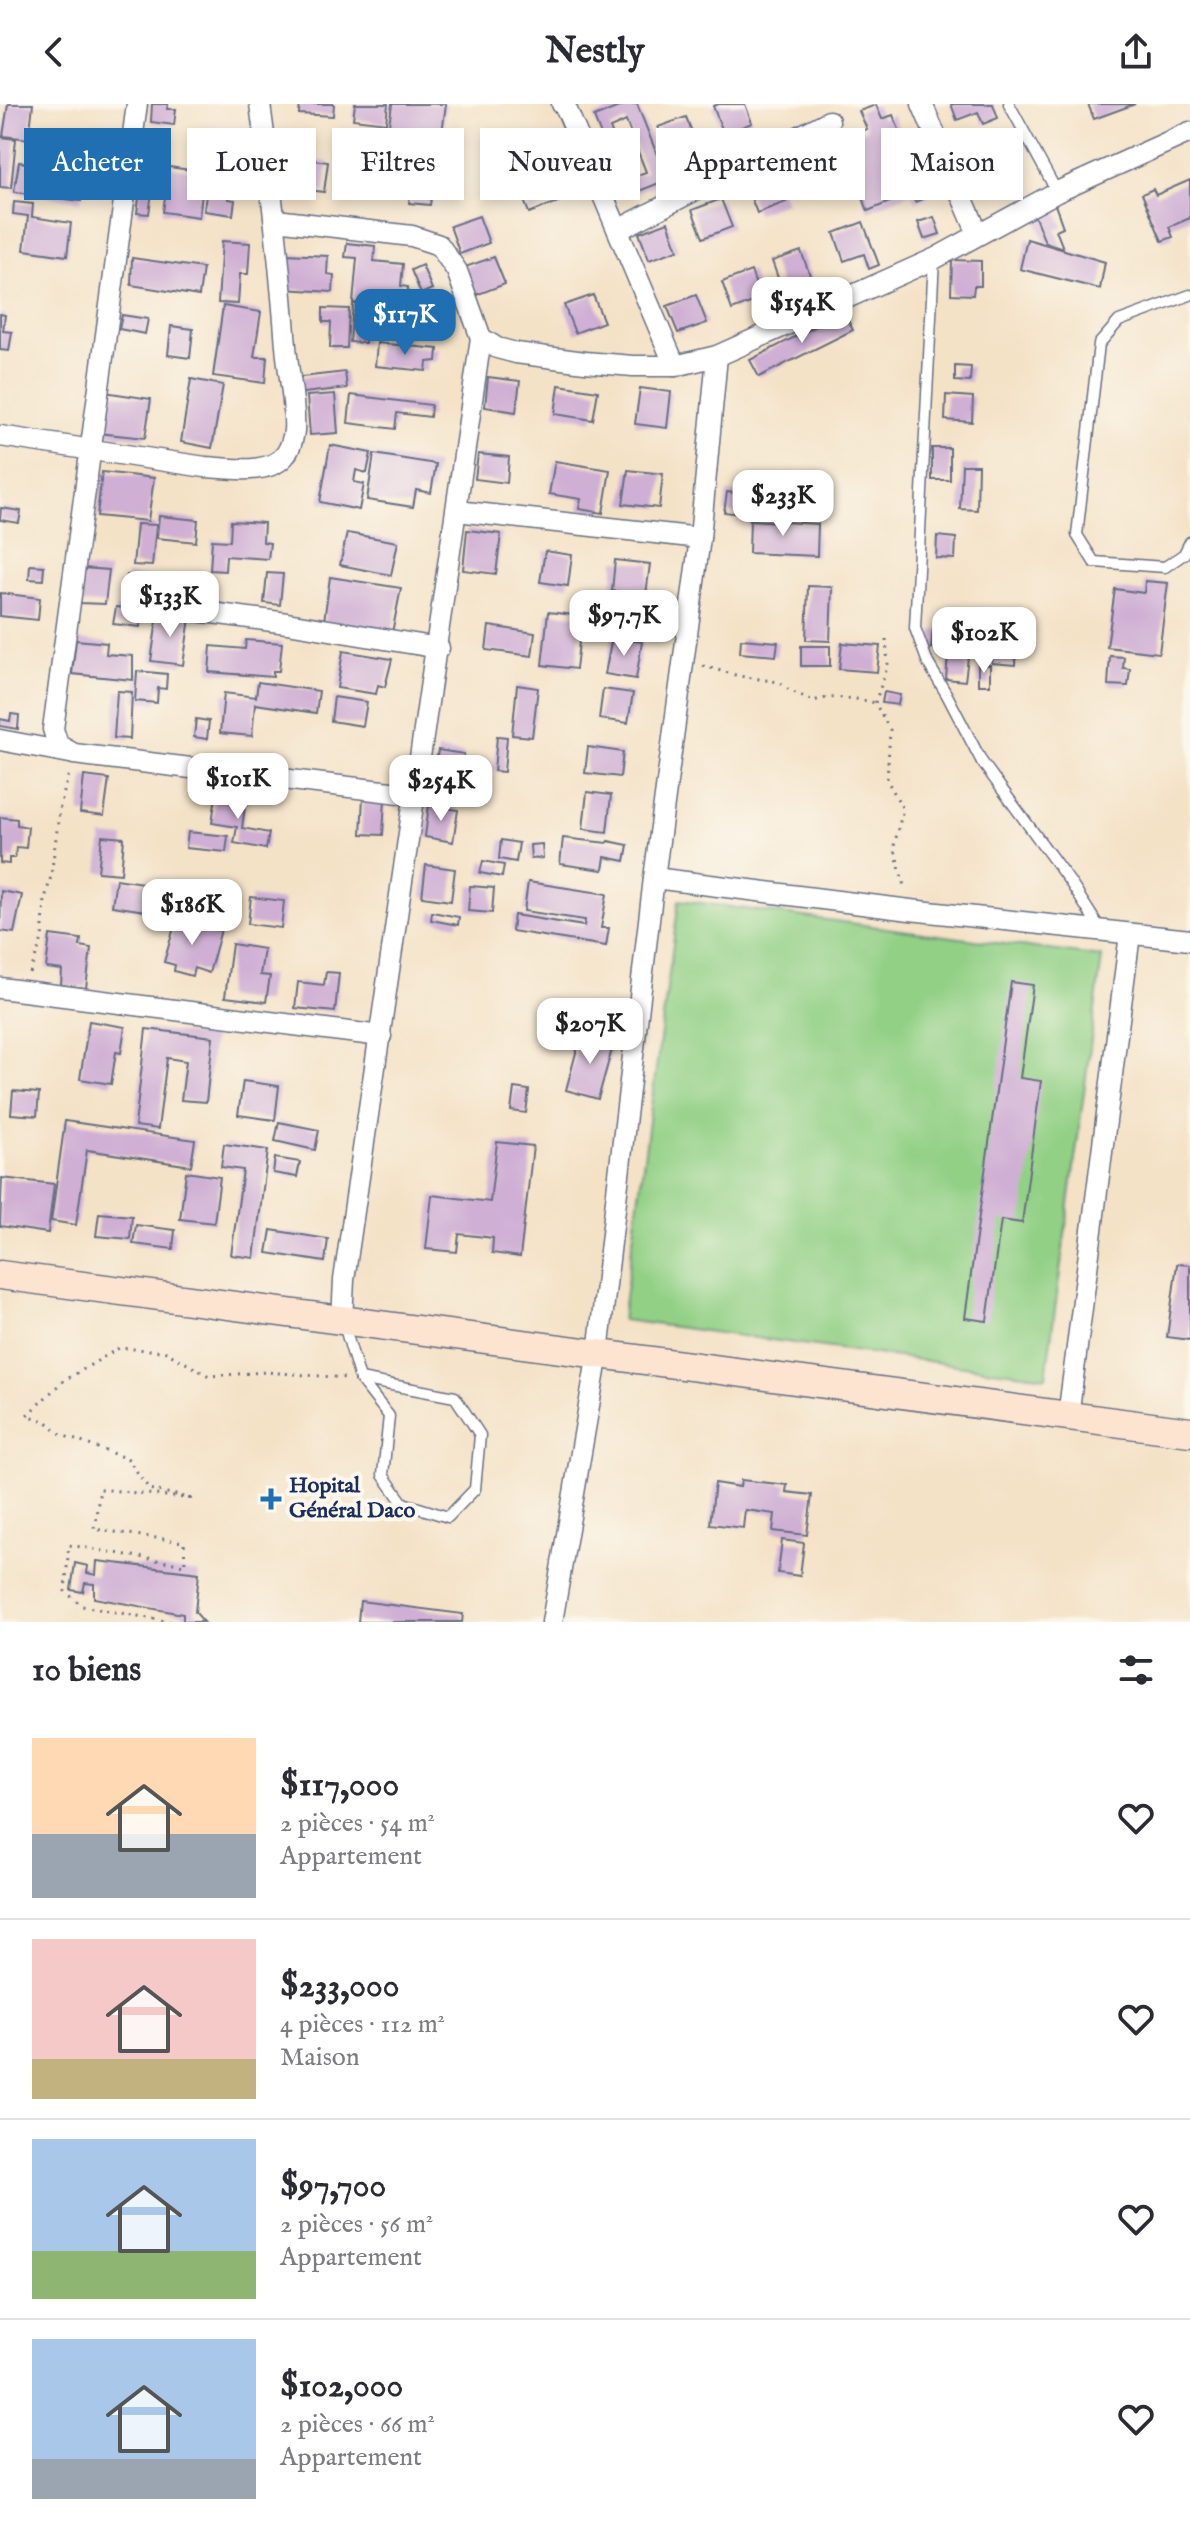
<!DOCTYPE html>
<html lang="fr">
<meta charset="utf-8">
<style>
:root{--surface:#fff;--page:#f2f2f3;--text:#2b2b33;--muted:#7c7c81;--line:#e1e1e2;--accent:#1f6fb2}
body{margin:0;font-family:"IM FELL English",serif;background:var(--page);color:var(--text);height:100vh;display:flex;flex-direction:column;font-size:30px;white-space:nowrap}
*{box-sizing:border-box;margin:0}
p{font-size:26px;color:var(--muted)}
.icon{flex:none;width:44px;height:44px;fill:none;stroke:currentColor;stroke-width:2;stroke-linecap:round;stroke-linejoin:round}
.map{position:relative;height:1518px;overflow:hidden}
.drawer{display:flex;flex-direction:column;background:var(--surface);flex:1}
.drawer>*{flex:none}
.banner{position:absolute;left:24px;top:24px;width:1142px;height:72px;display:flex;gap:16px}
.price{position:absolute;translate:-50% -68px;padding:0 18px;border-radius:16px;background:#fff;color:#222;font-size:26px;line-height:52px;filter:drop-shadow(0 2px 4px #0008)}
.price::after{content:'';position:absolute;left:50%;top:48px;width:24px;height:18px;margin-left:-12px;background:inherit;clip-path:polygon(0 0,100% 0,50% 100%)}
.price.active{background:var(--accent);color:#fff}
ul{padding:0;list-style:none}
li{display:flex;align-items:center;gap:24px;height:200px;padding:0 32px}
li+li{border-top:2px solid var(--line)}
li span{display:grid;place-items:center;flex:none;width:224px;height:160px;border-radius:0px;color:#555}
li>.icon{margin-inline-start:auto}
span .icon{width:96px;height:96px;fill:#fffc;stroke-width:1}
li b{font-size:34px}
h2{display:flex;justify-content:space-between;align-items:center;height:96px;padding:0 32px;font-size:34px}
.chip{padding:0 28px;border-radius:0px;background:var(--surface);box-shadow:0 4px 12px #0003;font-size:28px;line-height:72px}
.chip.active{background:var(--accent);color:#fff}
header{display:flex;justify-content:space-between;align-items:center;height:104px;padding:0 32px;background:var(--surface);font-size:36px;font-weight:700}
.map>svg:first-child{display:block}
.green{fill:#92d085;stroke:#568072;stroke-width:2}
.building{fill:#cfafd4}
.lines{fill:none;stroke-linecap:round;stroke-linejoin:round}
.lane-casing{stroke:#676e83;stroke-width:13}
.street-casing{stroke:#676e83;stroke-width:23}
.secondary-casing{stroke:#676e83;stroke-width:31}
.path{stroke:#676e83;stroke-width:3;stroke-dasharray:2 6;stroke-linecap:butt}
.lane{stroke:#fff;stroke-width:10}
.street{stroke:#fff;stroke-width:20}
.secondary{stroke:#fde4d1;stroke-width:28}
.poi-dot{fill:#1f6fb2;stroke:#fbf7ec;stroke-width:3}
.labels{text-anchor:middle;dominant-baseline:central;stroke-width:8;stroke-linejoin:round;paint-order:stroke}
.poi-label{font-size:22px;font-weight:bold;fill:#1b2f5e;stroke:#fbf7ec;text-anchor:start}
</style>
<header><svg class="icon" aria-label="back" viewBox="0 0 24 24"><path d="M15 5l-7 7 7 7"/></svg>Nestly<svg class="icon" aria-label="share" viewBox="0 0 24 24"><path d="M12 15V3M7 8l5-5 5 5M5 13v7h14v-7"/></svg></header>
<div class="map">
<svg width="1190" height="1518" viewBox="0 0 1190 1518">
<rect width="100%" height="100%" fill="#fbf7ec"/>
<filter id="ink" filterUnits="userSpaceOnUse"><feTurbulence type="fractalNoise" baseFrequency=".0125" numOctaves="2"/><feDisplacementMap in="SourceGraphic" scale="16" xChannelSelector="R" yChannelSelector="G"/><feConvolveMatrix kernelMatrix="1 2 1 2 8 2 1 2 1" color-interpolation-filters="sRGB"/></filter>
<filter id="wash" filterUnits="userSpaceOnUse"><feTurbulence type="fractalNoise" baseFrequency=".006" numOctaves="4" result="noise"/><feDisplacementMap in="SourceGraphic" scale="32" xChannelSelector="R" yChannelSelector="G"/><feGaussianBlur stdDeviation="1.8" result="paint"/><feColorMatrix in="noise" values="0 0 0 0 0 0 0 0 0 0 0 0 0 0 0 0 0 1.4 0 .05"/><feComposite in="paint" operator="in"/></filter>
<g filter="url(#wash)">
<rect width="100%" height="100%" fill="#f4e2c7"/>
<!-- green -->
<path class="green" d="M679,796L1102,853L1046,1273L622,1216Z"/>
<g id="blocks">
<!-- building -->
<g class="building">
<path d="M8,0H33L29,35L3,32Z"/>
<path d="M152,0H168L167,5H176L174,21L151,18Z"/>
<path d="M300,0H334L333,12L299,10Z"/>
<path d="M355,0H388L386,19L353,15Z"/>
<path d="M392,0H446L442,29L414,25L411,45L386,42Z"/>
<path d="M626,0H637L667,76L624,93L615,69L629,64L632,73L646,68L626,17L610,24L616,40L606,44L594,13Z"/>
<path d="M719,0H745L752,19L724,30L713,2Z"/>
<path d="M951,0H993L998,14L983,20L978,8L957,16Z"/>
<path d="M1088,0H1135L1094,15Z"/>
<path d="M876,1L882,15L893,11L927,93L915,98L911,89L868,107L855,74L865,69L850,32L867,25L859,7Z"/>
<path d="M686,13L697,40L668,51L658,23Z"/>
<path d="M526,28L533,48L516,54L519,62L508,65L509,70L497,73L487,40Z"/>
<path d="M0,33L16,35L11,84L0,83Z"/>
<path d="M832,47L843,75L814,85L804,58Z"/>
<path d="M411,48L449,53L447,68L421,65L420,78L408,76Z"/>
<path d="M60,51L86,55L81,97L14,88L19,58L59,64Z"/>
<path d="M292,53L328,58L324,88L288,83Z"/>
<path d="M349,55L381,59L376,96L344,92Z"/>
<path d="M144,57L150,58L149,65L163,67L161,82L153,81L149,110L137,109Z"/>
<path d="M169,63L205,68L199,113L163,108Z"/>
<path d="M523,69L526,79L547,71L558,98L529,109L518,81L505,86L502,76Z"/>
<path d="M775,70L786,98L757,109L746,81Z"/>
<path d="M208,73L230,75L228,95L235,96L233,111L204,107Z"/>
<path d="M1190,76V114L1169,123L1173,133L1162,137L1142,90L1153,85L1156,91Z"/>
<path d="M411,85L432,88L430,101L409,99Z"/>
<path d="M721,95L732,123L703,134L692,106Z"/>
<path d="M1053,95L1063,123L1056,126L1063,144L1045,138L1031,103Z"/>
<path d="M14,98L33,100L32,113L71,119L67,152L24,146L28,112L13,110Z"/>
<path d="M479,112L489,139L460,150L450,122Z"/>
<path d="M934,113L940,130L924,135L918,118Z"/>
<path d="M668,118L678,146L649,156L639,129Z"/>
<path d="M863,118L879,161L869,165L864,150L844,157L834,129Z"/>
<path d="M1027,135L1105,158L1100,185L1020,165Z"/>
<path d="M222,137L250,139L248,170H240L238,200L218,199Z"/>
<path d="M347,139L375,142L374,157L403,160L401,182L408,183L406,204L388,202L386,227L365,226V239L350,238L353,200H362L353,199L357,154L345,153Z"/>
<path d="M801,147L811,174L782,185L772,157Z"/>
<path d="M285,150L328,152L327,170L334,171L333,188L283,185Z"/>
<path d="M494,153L505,180L476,191L465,163Z"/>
<path d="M132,154L203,164L199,192L131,181Z"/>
<path d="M952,156L981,157V182H974L973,191L951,190Z"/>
<path d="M422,161L432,185L421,190L411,166Z"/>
<path d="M751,167L761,195L732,206L722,178Z"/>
<path d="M593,191L604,218L575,229L564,201Z"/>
<path d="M696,191L707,219L678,229L667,202Z"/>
<path d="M223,202L261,208L254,253H267L265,279L213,272Z"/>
<path d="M323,204L349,205L347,244H330L331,218H323Z"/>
<path d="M844,208L853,226L759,273L750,256Z"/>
<path d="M0,210L5,211L3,227L12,228L9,247L0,246Z"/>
<path d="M122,211L148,215L145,230L119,225Z"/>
<path d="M171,222L193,225L190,254L168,251Z"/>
<path d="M377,239L438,245L437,257L427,258L426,267L375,262Z"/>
<path d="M955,262L971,263L970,278L955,277Z"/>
<path d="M345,268L347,284L295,290L293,274Z"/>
<path d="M488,273L520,277L516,308L485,303Z"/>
<path d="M191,275L223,281L212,344L181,338Z"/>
<path d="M559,281L598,287L593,316L555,310Z"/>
<path d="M640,284L671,288L667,324L635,320Z"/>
<path d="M104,288L151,295L145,334L98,329Z"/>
<path d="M335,290L338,329L310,331L307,292Z"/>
<path d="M351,291L431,301L430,313L397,309L395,325L348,319Z"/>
<path d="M946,291L973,293L972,318L945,316Z"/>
<path d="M330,341L371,349L367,369L356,366L354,378L364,380L359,406L320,398Z"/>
<rect x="932" y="344" width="18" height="32"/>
<path d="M374,350L436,360L431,389L416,386L413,403L367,396Z"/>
<path d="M478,350L509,353L507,379L475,375Z"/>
<path d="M555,357L610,366L603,409L579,405L581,395L549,390Z"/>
<path d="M962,361H978L977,406L960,405Z"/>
<path d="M628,366L663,370L659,404L623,400Z"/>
<path d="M102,368L154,374L148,417L97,412Z"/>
<path d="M727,388L774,394L771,414L724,408Z"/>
<path d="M1,404L21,407L19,419L0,416Z"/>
<path d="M159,412L198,416L196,438L157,434Z"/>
<path d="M750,416L818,420L817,452L749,449Z"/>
<path d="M231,417L264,419L263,438L270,439L268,455L226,452L225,467L210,466L212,436L230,437Z"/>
<path d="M137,420L156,421L152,462L133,461Z"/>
<path d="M467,426L501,430L496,470L463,466Z"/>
<path d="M347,429L398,438L391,471L340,461Z"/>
<path d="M937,432L956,434L955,455L936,454Z"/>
<path d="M545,447L572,451L568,482L540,478Z"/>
<path d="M615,456L650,460L646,491L612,487Z"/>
<path d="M30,461L44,462L43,476L29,475Z"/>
<path d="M82,464L109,466L105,500L79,499Z"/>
<path d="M267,469L283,470L280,501L264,499Z"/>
<path d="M127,471L148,473L146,487L125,484Z"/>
<path d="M330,473L401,484L392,529L324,517Z"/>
<path d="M1145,477L1168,479L1159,549L1107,543L1115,485L1144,489Z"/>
<path d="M808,482L832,483L830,537L806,536Z"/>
<path d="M0,489L40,494L38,516L0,512Z"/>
<path d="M116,503L142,506L140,523L113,520Z"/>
<path d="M548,508L582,512L576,565L542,561Z"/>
<path d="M158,509L190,514L183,561L151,557Z"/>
<path d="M995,519L1018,520L1015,561L992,559Z"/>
<path d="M489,522L535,529L532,552L486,546Z"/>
<path d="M933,526L946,527L944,545L931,544Z"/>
<path d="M612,533L642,538L636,575L605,570Z"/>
<path d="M741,535L778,538L776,552L740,549Z"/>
<path d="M76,536L107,539L106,550L133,552V576L72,570Z"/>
<path d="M246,536L282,539L279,567H273V573L209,568L211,542L245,545Z"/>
<path d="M842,539L880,542L877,568L839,565Z"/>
<rect x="801" y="542" width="29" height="20"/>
<path d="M343,547L392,555L385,583L378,581L376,590L337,584Z"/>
<path d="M948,551L968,553L965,577L946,575Z"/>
<path d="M1110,552L1124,553L1123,564L1130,565L1128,582L1108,581Z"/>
<rect x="978" y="561" width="12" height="20"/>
<path d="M137,567L167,570L166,585L158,584L157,599L135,597Z"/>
<path d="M258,578L319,587L316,609L255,600L252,632L220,629L224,589L256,593Z"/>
<path d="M517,581L538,584L532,633L512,631Z"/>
<path d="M603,585L633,589L628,619L599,615Z"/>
<path d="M117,587L132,588L130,635L114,634Z"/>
<path d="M884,588L900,591L898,601L882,599Z"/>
<path d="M334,593L367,598L363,622L331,617Z"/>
<path d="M11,610L19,611L18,625L0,622V615L10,617Z"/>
<path d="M196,615L209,617L207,635L194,633Z"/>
<path d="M497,632L507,633L504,668L494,667Z"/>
<path d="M588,643L623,648L620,673L585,669Z"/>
<path d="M438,646L464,650L459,682L433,678Z"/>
<path d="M84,672L109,675L104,712L80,709Z"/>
<path d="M587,688L611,691L607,728L583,725Z"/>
<path d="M216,691L246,695L242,724L269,729L266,745L234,739L237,723L212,719Z"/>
<path d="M363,693L385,695L383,731L361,730Z"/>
<path d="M429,701L458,706L453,738L425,733Z"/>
<path d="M0,713L17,715V721L28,723L26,744L16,743L15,754H9V760L0,759Z"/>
<path d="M188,728L228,732L226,748L186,744Z"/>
<path d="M102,732L124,734L121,770L98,768Z"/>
<path d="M563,734L607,739L608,737L628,741L625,757L605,753L603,766L560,760Z"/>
<path d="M501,736L519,739L516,758L499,755Z"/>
<path d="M542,740L543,754L531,755L530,741Z"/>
<path d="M483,757L504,761L502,773L480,769Z"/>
<path d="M426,761L455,765L451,797L422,793Z"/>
<path d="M116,775L163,782L159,809L112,802Z"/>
<path d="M528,778L607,790L601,824H609L606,842L512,827L514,811L584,822L585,816L524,807Z"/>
<path d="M470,782L494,784L492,809L468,807Z"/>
<path d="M1,787L22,791L14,829L0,827Z"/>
<path d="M251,793L284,797L281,824L248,820Z"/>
<path d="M432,808L459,813L458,821L431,816Z"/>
<path d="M177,813L221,826L209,869L194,864L192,872L174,867L175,861L164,858Z"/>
<path d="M50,831L81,835L80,842L91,844L86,884L61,881L62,866L46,864Z"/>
<path d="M232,840L264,845L260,871L270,872L266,898L225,893Z"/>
<path d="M326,868L339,869L335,908L295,904L298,878L324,881Z"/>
<path d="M1011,878L1033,881L1020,974L1041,977L1022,1119L1001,1116L987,1217L965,1214Z"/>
<path d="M89,917L125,923L121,949L116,948L111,980L80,975Z"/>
<path d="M146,925L213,933L206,998L181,996L186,957L167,954L158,1025L135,1022Z"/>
<path d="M581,930L614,938L598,995L566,986Z"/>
<path d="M243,977L279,982L275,1016L238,1011Z"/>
<path d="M514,984L529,986L526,1009L511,1007Z"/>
<path d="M13,987L39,989L37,1012L11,1010Z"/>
<path d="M65,1017L195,1036L191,1062L87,1046L76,1121L51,1117Z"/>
<path d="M279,1018L319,1026L315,1046L275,1037Z"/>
<path d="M497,1038L533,1042L520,1153L492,1149L493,1134L459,1130L457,1148L426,1145L432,1091L490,1098Z"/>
<path d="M224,1040L268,1046L254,1154L231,1151L243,1066L221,1063Z"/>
<path d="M275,1054L300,1058L297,1073L273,1069Z"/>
<path d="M186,1068L220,1073L214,1119L180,1115Z"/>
<path d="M2,1074L54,1080L48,1129L0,1122Z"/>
<path d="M99,1109L132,1112L130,1135L96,1132Z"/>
<path d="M136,1121L175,1126L173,1145L133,1140Z"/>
<path d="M271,1126L328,1135L325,1158L267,1149Z"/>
<path d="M1177,1160L1190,1161V1236L1167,1233Z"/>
<path d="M741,1376L787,1381L786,1388L812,1391L807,1431L773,1427L775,1410L745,1406L743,1424L710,1420L715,1379L740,1383Z"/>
<path d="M782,1436L804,1439L800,1472L778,1469Z"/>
<path d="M97,1457L199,1469L195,1508L204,1518H183V1510L94,1494V1480L85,1479L83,1488L71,1486L75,1459L88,1462L87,1469L96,1471Z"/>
<path d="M360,1497L463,1510L462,1518H358Z"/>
</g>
</g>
</g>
<g filter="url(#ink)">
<use href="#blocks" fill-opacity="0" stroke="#676e83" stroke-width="2"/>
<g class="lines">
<defs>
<g id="lane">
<path d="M1009,0L1057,88"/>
<path d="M934,155L915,524L928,559L947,591L982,658L1070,778L1101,826"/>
<path d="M1190,191L1119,217L1099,240L1077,431L1094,458L1165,463L1184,450L1190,438"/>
<path d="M344,1221L360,1275L455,1293L480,1331L475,1385L448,1413L403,1399L383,1371L389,1312L360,1275"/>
</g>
<g id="street">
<path d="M137,0L53,625L58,641L74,650L416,691"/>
<path d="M562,0L566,4L675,262"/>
<path d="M922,0L978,130"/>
<path d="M276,116L412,132L439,141L457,167L481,234L497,244L516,249L585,258L633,262H675L717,252L934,155L1057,88L1190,28"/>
<path d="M618,126L829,17"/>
<path d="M0,332L205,363C228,364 271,372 286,350C290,344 293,334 294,327C296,299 288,270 286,242C280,161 271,81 260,0"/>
<path d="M457,407L700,434"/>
<path d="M152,501L287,519L439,544"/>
<path d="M0,636L70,649"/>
<path d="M654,774L910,806L1190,836"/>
<path d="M0,884L381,932"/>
<path d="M342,1216L344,1176C392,862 437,548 481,234"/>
<path d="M1068,1313L1130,830"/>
<path d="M552,1518L598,1249L654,774L700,434L717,252"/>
</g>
<path id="secondary" d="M0,1171L1190,1328"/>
</defs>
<!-- lane casing -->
<use href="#lane" class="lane-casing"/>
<!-- street casing -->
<use href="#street" class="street-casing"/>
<!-- secondary casing -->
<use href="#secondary" class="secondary-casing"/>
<!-- path -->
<g class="path">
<path d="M886,535L888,561L875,599L890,626L887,676L903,705L894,742L905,786"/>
<path d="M703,562L739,572L779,578L789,586L813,597C832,591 856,594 875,599"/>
<path d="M30,869L42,835L45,795L51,772L60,703L69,669"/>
<path d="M171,1518L82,1502L65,1487L69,1441L185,1461L184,1438L94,1425L100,1385L194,1395L149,1385L128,1355L62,1331L47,1318L27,1311L62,1278L119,1244L164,1247L209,1272L266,1268L347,1274"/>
</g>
<!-- lane -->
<use href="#lane" class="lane"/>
<!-- street -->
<use href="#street" class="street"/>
<!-- secondary -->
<use href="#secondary" class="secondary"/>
</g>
</g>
<!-- markers -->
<path class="poi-dot" d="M267 1383h8v8h8v8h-8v8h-8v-8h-8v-8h8z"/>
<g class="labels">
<!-- poi labels -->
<g class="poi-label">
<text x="289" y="1382">Hopital<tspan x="289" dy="25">Général Daco</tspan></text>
</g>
</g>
</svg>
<b class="price" style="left:802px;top:241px">$154K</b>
<b class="price active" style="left:405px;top:253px">$117K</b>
<b class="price" style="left:783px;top:434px">$233K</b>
<b class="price" style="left:170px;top:535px">$133K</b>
<b class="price" style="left:624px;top:554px">$97.7K</b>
<b class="price" style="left:984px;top:571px">$102K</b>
<b class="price" style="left:238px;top:717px">$101K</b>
<b class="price" style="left:441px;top:719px">$254K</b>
<b class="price" style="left:192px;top:843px">$186K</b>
<b class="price" style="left:590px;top:962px">$207K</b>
<div class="banner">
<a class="chip active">Acheter</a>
<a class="chip">Louer</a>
<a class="chip">Filtres</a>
<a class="chip">Nouveau</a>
<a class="chip">Appartement</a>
<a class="chip">Maison</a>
</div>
</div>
<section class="drawer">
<h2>10 biens<svg class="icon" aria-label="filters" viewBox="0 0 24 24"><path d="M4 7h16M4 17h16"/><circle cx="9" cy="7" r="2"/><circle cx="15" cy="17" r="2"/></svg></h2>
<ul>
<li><span style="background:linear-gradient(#ffd9b3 60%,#9aa5b1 0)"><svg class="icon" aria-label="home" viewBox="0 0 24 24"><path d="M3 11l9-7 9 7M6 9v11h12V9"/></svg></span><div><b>$117,000</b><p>2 pièces · 54 m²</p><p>Appartement</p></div><svg class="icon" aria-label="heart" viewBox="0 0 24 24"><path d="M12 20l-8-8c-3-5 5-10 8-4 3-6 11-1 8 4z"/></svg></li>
<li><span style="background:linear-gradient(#f6c9c9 75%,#c2b280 0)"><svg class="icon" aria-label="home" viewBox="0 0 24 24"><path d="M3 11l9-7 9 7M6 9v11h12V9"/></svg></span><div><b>$233,000</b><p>4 pièces · 112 m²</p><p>Maison</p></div><svg class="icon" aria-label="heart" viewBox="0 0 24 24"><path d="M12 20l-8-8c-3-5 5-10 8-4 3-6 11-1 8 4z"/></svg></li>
<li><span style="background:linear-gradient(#a9c7e8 70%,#8fb573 0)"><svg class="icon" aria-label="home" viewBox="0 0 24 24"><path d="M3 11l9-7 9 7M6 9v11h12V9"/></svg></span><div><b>$97,700</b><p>2 pièces · 56 m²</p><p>Appartement</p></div><svg class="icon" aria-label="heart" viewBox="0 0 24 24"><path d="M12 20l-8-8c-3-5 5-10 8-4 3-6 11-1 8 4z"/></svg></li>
<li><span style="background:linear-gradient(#a9c7e8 75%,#9aa5b1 0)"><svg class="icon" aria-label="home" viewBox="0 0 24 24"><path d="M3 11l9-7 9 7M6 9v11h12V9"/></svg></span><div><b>$102,000</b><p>2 pièces · 66 m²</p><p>Appartement</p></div><svg class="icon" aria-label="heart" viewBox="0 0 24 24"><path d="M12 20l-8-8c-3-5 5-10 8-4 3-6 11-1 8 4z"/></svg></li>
</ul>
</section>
